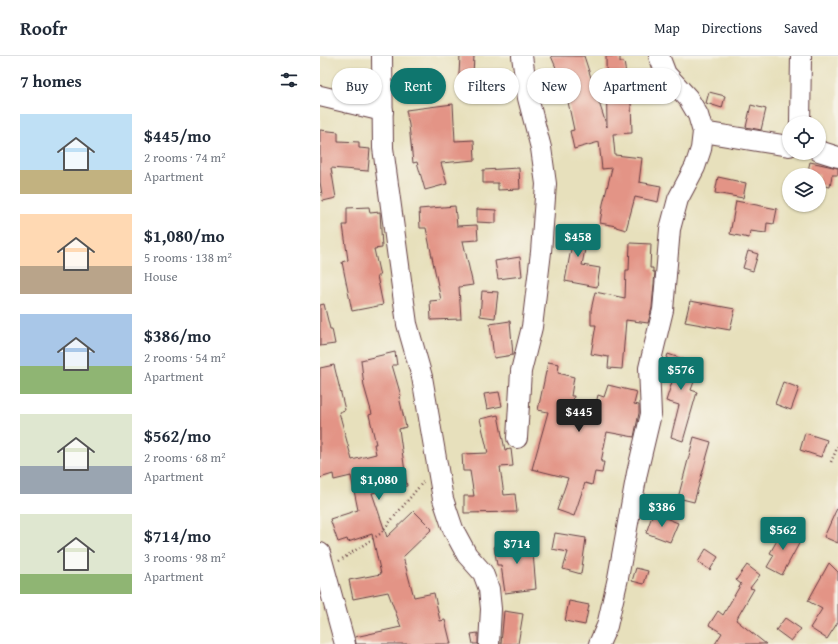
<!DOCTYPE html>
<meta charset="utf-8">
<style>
:root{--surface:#fff;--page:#f6f6f7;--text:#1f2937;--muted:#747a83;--line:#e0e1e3;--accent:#0f766e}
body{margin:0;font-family:"Gentium Book Plus",serif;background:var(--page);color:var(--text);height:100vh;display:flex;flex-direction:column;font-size:15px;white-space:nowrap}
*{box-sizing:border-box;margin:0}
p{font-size:13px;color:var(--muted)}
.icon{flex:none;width:22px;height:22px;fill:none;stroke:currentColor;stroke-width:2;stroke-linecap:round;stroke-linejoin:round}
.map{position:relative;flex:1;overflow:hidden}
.details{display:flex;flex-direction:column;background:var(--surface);width:320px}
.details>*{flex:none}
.banner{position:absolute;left:12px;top:12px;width:380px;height:36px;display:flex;gap:8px}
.controls{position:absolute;left:462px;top:60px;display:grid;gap:8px}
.controls a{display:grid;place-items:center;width:44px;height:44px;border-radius:50%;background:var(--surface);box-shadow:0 1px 3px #0004;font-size:20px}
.price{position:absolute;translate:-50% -34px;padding:0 9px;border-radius:4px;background:var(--accent);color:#fff;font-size:13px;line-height:26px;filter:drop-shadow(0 1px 2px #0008)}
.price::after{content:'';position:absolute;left:50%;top:24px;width:12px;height:9px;margin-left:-6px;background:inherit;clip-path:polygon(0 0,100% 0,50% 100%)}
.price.active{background:#222;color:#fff}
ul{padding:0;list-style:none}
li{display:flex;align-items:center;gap:12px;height:100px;padding:0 20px}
li span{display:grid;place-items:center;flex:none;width:112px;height:80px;border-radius:0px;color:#555}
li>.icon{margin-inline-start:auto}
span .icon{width:48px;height:48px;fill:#fffc;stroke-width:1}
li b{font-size:17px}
h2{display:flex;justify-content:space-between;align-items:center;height:48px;padding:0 20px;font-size:17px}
.tag{padding:0 14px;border-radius:18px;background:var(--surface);box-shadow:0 1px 3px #0004;font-size:14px;line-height:36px}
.tag.active{background:var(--accent);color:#fff}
header{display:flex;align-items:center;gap:24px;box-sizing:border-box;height:56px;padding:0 20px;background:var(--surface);border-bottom:1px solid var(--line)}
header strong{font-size:19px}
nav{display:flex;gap:22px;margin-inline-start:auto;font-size:14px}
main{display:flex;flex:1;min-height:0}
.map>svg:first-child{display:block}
.building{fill:#e39486}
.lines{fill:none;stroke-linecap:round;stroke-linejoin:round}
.minor-casing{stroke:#623c41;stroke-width:22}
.path{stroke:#623c41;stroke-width:2.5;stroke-dasharray:1 3;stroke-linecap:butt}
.minor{stroke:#fff;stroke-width:20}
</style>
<header>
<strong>Roofr</strong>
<nav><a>Map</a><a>Directions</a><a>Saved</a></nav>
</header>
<main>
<section class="details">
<h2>7 homes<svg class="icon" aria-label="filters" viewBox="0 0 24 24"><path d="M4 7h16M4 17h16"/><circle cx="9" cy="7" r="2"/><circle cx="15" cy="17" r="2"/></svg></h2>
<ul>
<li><span style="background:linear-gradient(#bfe0f5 70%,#c2b280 0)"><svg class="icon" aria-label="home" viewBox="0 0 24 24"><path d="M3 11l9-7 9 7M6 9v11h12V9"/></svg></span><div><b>$445/mo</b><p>2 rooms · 74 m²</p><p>Apartment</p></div></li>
<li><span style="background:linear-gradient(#ffd9b3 65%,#b9a48a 0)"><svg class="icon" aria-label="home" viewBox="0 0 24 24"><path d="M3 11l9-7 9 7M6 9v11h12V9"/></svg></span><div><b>$1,080/mo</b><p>5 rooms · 138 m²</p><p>House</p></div></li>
<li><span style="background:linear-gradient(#a9c7e8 65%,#8fb573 0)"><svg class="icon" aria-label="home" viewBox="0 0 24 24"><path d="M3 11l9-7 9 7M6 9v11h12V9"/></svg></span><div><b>$386/mo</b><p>2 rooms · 54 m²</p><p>Apartment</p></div></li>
<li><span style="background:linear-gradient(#dfe7d0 65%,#9aa5b1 0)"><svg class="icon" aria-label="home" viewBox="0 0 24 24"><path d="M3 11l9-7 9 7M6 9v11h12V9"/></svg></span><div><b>$562/mo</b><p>2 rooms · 68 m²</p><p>Apartment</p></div></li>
<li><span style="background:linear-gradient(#dfe7d0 75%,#8fb573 0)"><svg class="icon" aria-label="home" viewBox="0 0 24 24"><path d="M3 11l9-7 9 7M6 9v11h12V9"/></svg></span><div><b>$714/mo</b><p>3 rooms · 98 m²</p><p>Apartment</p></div></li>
</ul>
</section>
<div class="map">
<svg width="518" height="588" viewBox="0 0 518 588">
<rect width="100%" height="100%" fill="#f7f3e8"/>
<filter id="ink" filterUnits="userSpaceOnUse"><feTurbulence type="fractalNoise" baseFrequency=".025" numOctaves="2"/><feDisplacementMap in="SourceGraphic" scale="8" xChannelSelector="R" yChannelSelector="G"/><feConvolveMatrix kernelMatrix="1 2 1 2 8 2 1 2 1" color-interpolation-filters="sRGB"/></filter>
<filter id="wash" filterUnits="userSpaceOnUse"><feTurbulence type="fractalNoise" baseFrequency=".012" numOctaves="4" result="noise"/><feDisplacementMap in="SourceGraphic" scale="16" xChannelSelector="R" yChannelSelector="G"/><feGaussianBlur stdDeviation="0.9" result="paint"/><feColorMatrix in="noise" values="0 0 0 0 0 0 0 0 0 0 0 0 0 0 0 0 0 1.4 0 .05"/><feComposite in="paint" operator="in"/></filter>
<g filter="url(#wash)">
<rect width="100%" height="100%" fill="#e7e0bc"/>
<g id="blocks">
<!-- building -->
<g class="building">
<path d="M140,0H154L152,37L138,36Z"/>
<path d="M231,0H264L287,71L286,0H300V6H304L311,47L312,77L293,78L295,99L322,102L319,126L341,130L338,146L315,141L306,174L296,171V170L280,167L283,148L292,112L282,113L279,86L254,93L250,75L254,74L245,32L240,33L234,15L237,14Z"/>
<path d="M389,36L405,40L402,52L386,47Z"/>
<path d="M133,48L135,85L154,84L155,104L121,107L127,128L105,134L97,106L93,107L89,69L86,54Z"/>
<path d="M431,49L446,53L441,74L426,71Z"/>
<path d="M0,74L18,76V85L39,86V92L50,93L48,115L11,112L16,142L3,145L0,126Z"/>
<path d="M490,106L518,112V119H512L510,131L499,129V119H487Z"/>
<path d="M199,112L200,133L178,134V127H163V114Z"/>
<path d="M398,121L426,127L423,142L395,137Z"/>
<path d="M416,145L457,153L454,168L447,167L446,177L430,175L429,182L410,178Z"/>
<path d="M135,150L137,170L157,169L158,184L143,185L153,229L139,231L141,263L111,264L110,245L121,244L106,172H100L99,153Z"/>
<path d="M49,151L50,157L60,156L62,192L54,193L60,220H57L63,249L32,255L22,206L28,204L23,169H27V152Z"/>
<path d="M157,153L176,154V167L157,166Z"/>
<path d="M241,172L268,177L262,209L280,212L277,231L245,225L251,193L238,191Z"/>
<path d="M310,187L331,188L330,212H333V216H335L332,252L328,267L306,264L302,313L288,312L289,301L271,298L276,269H271V254L275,236L305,242L306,214H309Z"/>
<path d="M428,195L438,198L433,215L423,212Z"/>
<path d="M200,201L202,220L178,223L175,205Z"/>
<path d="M162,235L178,236L175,262L160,260Z"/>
<path d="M370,245L415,253L410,274L365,266Z"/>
<path d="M4,248L10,273H12L15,288L0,290V249Z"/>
<path d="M190,265L193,299L174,302L170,268Z"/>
<path d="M75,296L77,309H72L81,340L79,341L86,371L79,373L87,430L52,437L67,481L94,455L112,473L83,501L94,541L114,537L120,565L125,564L131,588H36L35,581L81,571L68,536L33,543L29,524L61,518L52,478L28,486L27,483L18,486L10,463L38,454L31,420L14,424L13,418L0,422V312L14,309L25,354L19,356L32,404L56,398L54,388H56L49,359L52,358L44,330L41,304Z"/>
<path d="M348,298L380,309L371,334L377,336L363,385L351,381L359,349L346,345L352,326L341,322V318Z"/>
<path d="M228,306L239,308L238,317L254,321L251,340H254L251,355L273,360L278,339L284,341L288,329L317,336L314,348L319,349V357L314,381L287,376L281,406H284L282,417L275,416L272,429L265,427L254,460L237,454L248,422L212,413L228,356L218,354Z"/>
<path d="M463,326L479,332L471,354L455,348Z"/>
<path d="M179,336L182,350L167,353L164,338Z"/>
<path d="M178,359L185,394L191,393L193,410L180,411L184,439L195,438L197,456L144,457V440H154L150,415H143L142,398L168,397L160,363Z"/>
<path d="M485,377L507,384L501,401L480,394Z"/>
<path d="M374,381L391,386L374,446L358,442Z"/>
<path d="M518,450V487L504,481Z"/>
<path d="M333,457L358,467L350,486L326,477Z"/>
<path d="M464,472L481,484L462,519L447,511L454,499L450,497Z"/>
<path d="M235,477L266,482L261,518L243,513L248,496L232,493Z"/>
<path d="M189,479L203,480L204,485H212L216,533L185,537L181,509H177L174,490L190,488Z"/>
<path d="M386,493L398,501L390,514L378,506Z"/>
<path d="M509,507L518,516V566L507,583L490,572L502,553L488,545Z"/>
<path d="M427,509L440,519L430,532L434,533L416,564L446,588H395L402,577L389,569L398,555L403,559L421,528L416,524Z"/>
<path d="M316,512L328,515L324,528L312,525Z"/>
<path d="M249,545L269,549L265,569L245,565Z"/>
<path d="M184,555L203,558L198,588H181Z"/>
<path d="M465,562L481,573L471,585L456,574Z"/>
<path d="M158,577V588H153L151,578Z"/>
</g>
</g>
</g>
<g filter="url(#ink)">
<use href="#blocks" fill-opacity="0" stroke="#623c41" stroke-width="1"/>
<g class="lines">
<defs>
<g id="minor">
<path d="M62,0L63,92L87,268L102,321L123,443L133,473L147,499L163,517L169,533L171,553L169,588"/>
<path d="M0,40L63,55"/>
<path d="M480,67L481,0"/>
<path d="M383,76L469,90"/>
<path d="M499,95L518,101"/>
<path d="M197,382L201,315L212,271L221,196L226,128L221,92L208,42L202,0"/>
<path d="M0,497L25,588"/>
<path d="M279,588L287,570L298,522L317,417L331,358L329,312L343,254L350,173L358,143L375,111L381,93L383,76L378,59L368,42L346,18L339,0"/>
</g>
</defs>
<!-- minor casing -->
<use href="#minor" class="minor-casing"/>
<!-- path -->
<g class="path">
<path d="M511,406L518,390"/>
<path d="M19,505L60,478L103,426"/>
</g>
<!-- minor -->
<use href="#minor" class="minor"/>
</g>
</g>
</svg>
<div class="controls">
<a><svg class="icon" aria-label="locate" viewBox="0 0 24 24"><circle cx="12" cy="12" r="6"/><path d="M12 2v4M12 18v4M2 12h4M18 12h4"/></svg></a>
<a><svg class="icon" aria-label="layers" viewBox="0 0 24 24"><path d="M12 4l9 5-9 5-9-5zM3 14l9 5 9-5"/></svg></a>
</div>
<b class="price" style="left:258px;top:202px">$458</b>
<b class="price" style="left:361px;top:335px">$576</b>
<b class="price active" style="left:259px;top:377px">$445</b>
<b class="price" style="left:59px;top:445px">$1,080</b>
<b class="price" style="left:342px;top:472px">$386</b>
<b class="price" style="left:463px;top:495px">$562</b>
<b class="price" style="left:197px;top:509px">$714</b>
<div class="banner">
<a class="tag">Buy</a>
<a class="tag active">Rent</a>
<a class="tag">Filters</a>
<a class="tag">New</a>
<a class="tag">Apartment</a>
</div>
</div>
</main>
